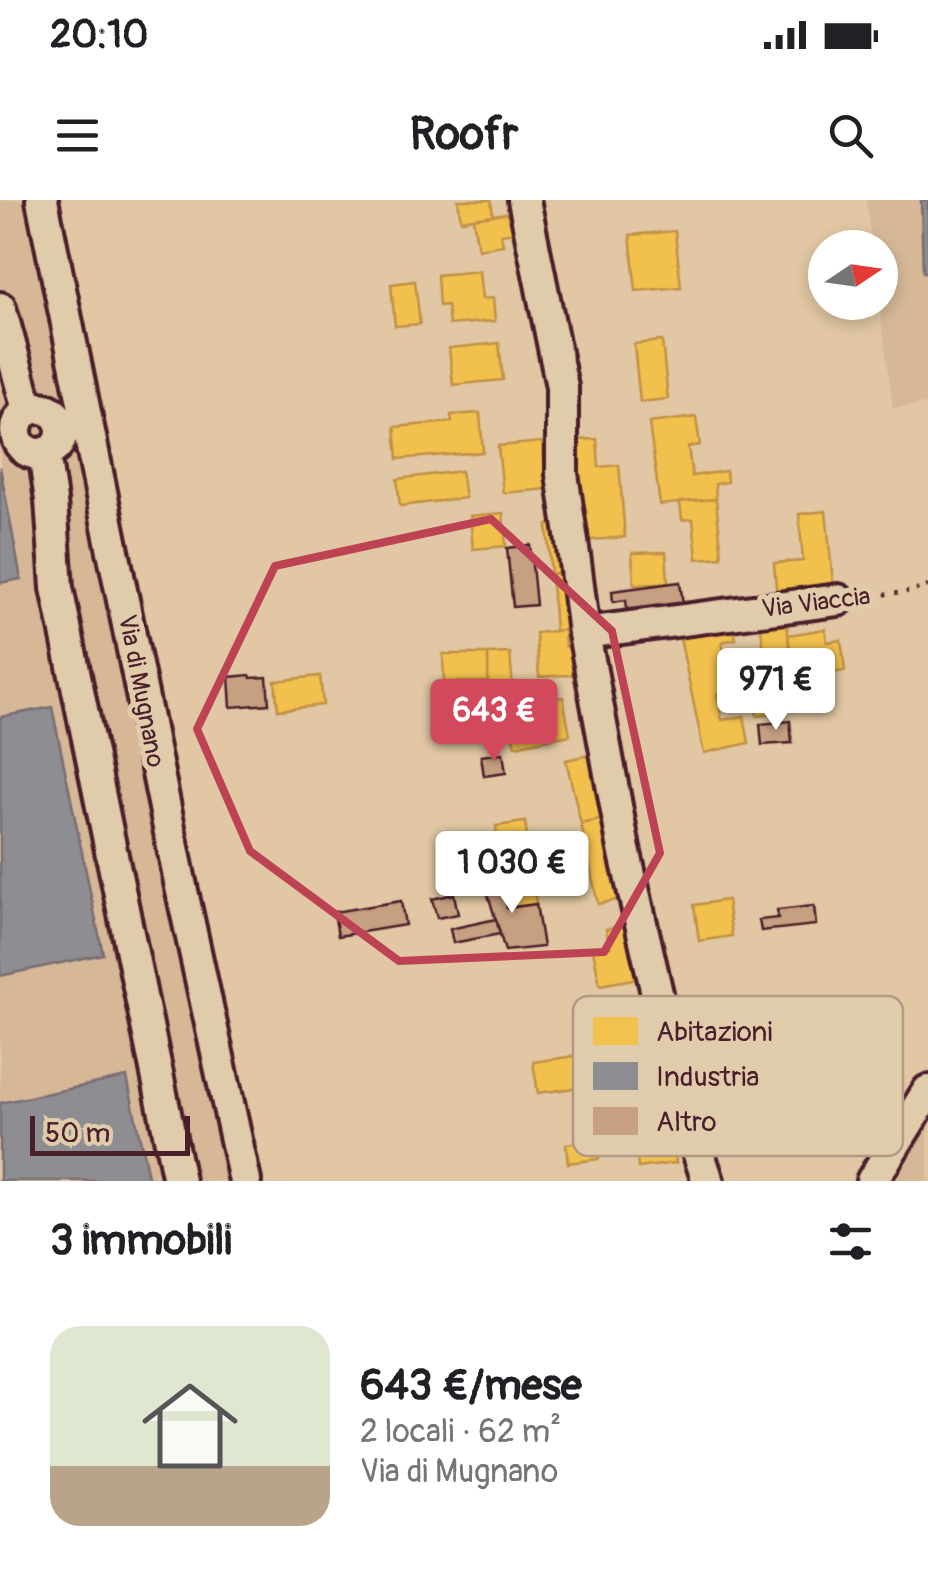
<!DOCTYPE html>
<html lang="it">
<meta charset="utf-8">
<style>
:root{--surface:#fff;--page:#f2f2f2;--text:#202124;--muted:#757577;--line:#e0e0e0;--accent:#d1495b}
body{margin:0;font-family:Pangolin,sans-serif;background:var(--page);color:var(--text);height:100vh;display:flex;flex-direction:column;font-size:38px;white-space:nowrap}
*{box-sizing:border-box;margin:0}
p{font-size:32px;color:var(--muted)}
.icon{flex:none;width:55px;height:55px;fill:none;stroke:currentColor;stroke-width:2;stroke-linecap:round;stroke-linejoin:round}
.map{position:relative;height:981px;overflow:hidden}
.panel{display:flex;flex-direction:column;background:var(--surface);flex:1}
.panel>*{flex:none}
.needle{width:65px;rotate:77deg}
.buttons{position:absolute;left:808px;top:30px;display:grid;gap:20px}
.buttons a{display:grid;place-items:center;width:90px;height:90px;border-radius:50%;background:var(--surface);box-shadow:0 5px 15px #0003;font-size:50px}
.scale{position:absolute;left:30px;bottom:25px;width:160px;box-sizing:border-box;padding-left:10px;border:5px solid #4a1f2b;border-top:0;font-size:28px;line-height:35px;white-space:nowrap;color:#4a1f2b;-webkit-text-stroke:8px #e0ccaa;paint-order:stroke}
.price{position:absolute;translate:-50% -85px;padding:0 22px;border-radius:10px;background:#fff;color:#222;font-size:32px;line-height:65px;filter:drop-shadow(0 2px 5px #0008)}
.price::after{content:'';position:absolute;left:50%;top:60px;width:30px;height:22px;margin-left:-15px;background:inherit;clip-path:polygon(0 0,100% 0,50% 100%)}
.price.on{background:var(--accent);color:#fff}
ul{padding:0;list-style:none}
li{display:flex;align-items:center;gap:30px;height:250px;padding:0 50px}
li+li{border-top:2px solid var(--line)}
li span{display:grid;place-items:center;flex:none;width:280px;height:200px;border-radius:30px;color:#555}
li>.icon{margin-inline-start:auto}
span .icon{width:120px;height:120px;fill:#fffc;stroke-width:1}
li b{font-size:42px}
h2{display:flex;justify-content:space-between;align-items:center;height:120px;padding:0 50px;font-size:42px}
.status{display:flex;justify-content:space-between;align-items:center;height:70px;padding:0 50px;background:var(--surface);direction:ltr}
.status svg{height:28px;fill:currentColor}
header{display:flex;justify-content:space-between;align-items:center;height:130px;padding:0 50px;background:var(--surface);font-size:45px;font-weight:800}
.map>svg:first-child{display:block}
.built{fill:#d6b897}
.homes{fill:#f2c14e;stroke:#c09044;stroke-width:2.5}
.industry{fill:#8d8d92;stroke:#796c73;stroke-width:2.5}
.building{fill:#c7a081;stroke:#4a1f2b;stroke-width:2.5}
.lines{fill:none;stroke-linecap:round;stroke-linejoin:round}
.minor-casing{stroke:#4a1f2b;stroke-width:38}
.path{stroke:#4a1f2b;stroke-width:4;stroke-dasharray:2.5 8;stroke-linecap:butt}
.minor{stroke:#e0ccaa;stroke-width:30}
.marked{fill:none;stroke:#bd4354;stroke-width:8;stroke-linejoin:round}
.labels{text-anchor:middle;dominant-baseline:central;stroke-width:10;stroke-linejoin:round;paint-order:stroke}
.street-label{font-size:25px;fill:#4a1f2b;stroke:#e0ccaa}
.key{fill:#e0ccaa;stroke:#b39884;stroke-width:2.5}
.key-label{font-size:28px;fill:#4a1f2b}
</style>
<div class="status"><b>20:10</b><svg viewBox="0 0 49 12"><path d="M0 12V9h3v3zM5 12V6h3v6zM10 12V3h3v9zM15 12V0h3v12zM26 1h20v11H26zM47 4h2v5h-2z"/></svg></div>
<header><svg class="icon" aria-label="menu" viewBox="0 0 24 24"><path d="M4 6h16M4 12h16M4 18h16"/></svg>Roofr<svg class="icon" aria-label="search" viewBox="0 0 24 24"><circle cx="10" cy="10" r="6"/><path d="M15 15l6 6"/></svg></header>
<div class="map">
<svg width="928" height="981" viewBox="0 0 928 981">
<rect width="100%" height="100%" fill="#e1c7a3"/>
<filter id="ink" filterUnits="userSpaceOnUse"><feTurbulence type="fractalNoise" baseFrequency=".01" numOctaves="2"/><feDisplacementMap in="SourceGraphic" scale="20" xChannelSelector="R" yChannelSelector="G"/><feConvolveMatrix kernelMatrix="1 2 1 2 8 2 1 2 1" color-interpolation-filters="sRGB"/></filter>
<g filter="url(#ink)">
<!-- built -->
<g class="built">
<path d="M0,0H28L230,981H0Z"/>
<path d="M866,0H928V204L893,208L879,103L880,48L872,47Z"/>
<path d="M928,867V981H853Z"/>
</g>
<!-- homes -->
<g class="homes">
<path d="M458,0H491L493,15L461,20Z"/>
<path d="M513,12L516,32L501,34L503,45L478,49L473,18Z"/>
<path d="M675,31L681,87L636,91L630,35Z"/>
<path d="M479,71L482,99L493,98L495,121L449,125L447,105L439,106L437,75Z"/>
<path d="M415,81L420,124L395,126L391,84Z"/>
<path d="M662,141L668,199L640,202L634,144Z"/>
<path d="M499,143L503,180L453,185L449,148Z"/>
<path d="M480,213L483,252L398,259L395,227L452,222L451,215Z"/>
<path d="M696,217L700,245L688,247L692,276L726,271L727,282L715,284L716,299L660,305L649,223Z"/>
<path d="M597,239L599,267L619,265L625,337L582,341L574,240Z"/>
<path d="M542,242L547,289L503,293L498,246Z"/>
<path d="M461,271L465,298L400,306L397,279Z"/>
<path d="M716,299L722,357L697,359L693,319L682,320L680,302Z"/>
<path d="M826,311L834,393L777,398L774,363L803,361L799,314Z"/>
<path d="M503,313L506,346L473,349L470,316Z"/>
<path d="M560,318L569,371L551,374L547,326Z"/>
<path d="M666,352L668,383L634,385L632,353Z"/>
<path d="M569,371L578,446H565L564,430L555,431L551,374Z"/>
<path d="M786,417L792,464L776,466L783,513L757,516L754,494L742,496L739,471L766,467L760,420Z"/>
<path d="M733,427L736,439L722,442L732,491L717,494L722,520L744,516L749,543L704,553L680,438Z"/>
<path d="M825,429L827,442L841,440L845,471L802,477L800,462L792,464L788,435Z"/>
<path d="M564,430L565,446H578L580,474L539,477L536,433Z"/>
<path d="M510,453L514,501L491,503L488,482V454Z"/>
<path d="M443,454H488V482H444Z"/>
<path d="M320,476L323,505L278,510L275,481Z"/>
<path d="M563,497L570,535L515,546L507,508Z"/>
<path d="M594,554L609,618L581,624L566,560Z"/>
<path d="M609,618L626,698L598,704L581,624Z"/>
<path d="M525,622L536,704L507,708L496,626Z"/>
<path d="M727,700L732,736L699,741L694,705Z"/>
<path d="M628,724L639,778L600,785L593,750L610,747L606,729Z"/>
<path d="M637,847L641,879L538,893L533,862Z"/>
<path d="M671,922L676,963L638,968L634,926Z"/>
<path d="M597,940L599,959L568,963L566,944Z"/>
</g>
<!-- industry -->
<g class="industry">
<path d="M921,0H928V72H923Z"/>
<path d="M0,267L21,379L0,383Z"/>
<path d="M52,507L103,754L0,776V517Z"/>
<path d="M127,877L149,981H0V903Z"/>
</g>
<!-- building -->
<g class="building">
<path d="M530,345L536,405L513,407L507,348Z"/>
<path d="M680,382L684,412L628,418L626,400L613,402L612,391Z"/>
<path d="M250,475L251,478L267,477L269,504L231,507L229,477Z"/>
<path d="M790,521L792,543L762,545L760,524Z"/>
<path d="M503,553L506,573L484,576L481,556Z"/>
<path d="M502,669L507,708L536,704L543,747L505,751L481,671Z"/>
<path d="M454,694L458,714L437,718L432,699Z"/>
<path d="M401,701L405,725L338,736L334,712Z"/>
<path d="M814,706L816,725L761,731L759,720L778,718L777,710Z"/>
<path d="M496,719L500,734L453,743L450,729Z"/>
</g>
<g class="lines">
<defs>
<g id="minor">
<path d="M42,0L180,682L245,981"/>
<path d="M524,0L562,187V274L575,362L584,433L624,649L683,907L708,981"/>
<path d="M0,108L28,210"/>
<circle cx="39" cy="231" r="23"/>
<path d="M44,253L51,300L57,388L179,981"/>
<path d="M584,433L838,400"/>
<path d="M872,981L928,891"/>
</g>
</defs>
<!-- minor casing -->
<use href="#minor" class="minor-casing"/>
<!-- path -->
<path class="path" d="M864,397L913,391L928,386"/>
<!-- minor -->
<use href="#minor" class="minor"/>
</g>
</g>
<!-- marked area -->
<path class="marked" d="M491,319L612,431L660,653L604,752L399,761L250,651L197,529L275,366Z"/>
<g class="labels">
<!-- street labels -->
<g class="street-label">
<text transform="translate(816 403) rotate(-7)">Via Viaccia</text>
<text transform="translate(141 491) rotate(79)">Via di Mugnano</text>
</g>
</g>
<!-- legend -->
<rect x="573" y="796" width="330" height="160" rx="15" class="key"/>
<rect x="593" y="817" width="45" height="28" fill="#f2c14e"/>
<rect x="593" y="862" width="45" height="28" fill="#8d8d92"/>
<rect x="593" y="907" width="45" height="28" fill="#c7a081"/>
<g class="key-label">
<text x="656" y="841">Abitazioni</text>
<text x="656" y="886">Industria</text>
<text x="656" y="931">Altro</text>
</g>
</svg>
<div class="buttons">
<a><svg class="needle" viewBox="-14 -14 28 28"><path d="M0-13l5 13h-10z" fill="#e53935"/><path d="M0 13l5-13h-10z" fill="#757577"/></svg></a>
</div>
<div class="scale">50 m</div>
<b class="price" style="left:776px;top:533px">971 €</b>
<b class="price on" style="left:494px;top:564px">643 €</b>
<b class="price" style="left:512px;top:716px">1 030 €</b>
</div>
<section class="panel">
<h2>3 immobili<svg class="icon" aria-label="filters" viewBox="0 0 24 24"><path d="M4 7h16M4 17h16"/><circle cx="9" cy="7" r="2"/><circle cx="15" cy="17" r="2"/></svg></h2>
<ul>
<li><span style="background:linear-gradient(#dfe7d0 70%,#b9a48a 0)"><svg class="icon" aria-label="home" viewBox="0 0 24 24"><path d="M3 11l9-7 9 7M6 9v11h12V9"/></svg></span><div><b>643 €/mese</b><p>2 locali · 62 m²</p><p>Via di Mugnano</p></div></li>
</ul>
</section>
